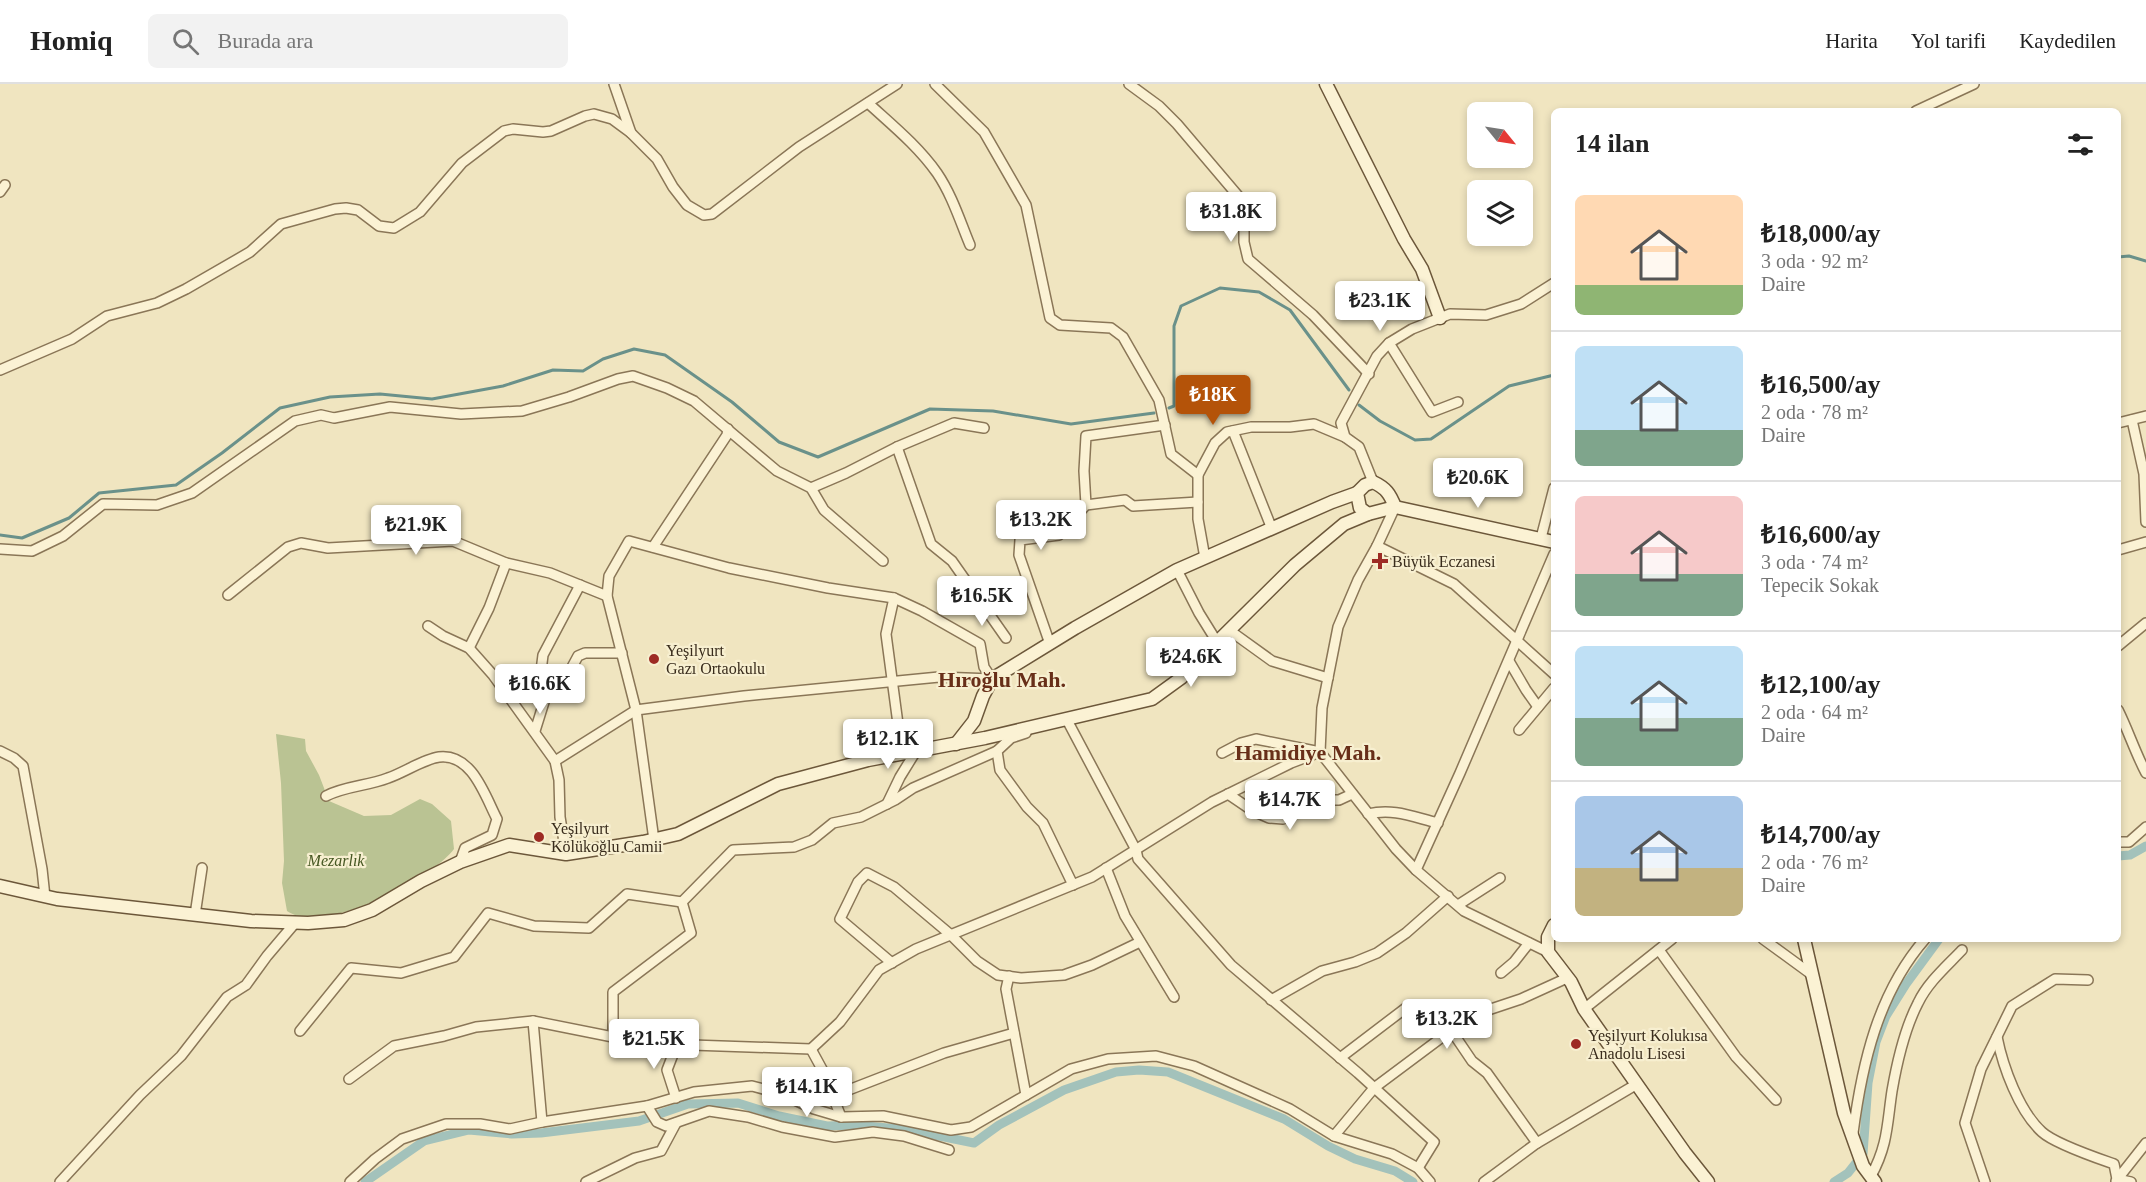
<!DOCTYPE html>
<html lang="tr">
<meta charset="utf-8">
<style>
:root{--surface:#fff;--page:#f2f2f2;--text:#222;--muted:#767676;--line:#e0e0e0;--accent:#b45309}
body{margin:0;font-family:"Times New Roman",serif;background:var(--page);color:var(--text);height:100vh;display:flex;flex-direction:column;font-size:22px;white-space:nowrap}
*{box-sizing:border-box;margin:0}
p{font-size:20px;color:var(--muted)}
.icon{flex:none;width:33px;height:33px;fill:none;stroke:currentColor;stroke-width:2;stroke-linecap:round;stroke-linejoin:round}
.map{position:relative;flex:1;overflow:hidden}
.sheet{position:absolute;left:1551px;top:24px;width:570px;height:834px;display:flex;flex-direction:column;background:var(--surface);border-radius:9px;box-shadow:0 3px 9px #0003}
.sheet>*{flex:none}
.needle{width:39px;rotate:120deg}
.controls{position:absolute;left:1467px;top:18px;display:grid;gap:12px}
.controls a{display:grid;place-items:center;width:66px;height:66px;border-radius:9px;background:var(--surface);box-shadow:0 3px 9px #0003;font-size:30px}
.price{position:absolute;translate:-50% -51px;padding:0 14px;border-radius:6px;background:#fff;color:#222;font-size:20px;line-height:39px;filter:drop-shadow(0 2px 3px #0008)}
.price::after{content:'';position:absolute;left:50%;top:36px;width:18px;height:14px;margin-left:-9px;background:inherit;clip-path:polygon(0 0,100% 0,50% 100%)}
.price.current{background:var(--accent);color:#fff}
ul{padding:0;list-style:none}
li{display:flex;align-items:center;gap:18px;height:150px;padding:0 24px}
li+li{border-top:2px solid var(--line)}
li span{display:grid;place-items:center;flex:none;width:168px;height:120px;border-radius:9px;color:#555}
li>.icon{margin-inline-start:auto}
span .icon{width:72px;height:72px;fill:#fffc;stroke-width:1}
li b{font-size:26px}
h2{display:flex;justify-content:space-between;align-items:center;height:72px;padding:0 24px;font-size:26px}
header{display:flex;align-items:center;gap:36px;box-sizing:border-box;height:84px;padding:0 30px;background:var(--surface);border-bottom:2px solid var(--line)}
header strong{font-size:28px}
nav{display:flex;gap:33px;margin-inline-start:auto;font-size:21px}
.search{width:420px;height:54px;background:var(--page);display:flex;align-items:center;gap:15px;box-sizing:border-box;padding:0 21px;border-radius:9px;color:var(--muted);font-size:22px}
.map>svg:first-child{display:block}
.cemetery{fill:#bac393}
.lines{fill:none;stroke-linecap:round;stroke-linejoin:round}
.stream{stroke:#6a918a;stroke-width:3}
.canal{stroke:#a3c2bb;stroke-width:9}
.street-casing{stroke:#8a7657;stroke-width:12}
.secondary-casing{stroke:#6c573a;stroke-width:15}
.street{stroke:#fbf2d4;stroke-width:9}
.secondary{stroke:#fbf2d4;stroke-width:12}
.poi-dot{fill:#9d2b24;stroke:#f7efd0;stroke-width:2}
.labels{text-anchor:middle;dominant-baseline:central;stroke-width:4.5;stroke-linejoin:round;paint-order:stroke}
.poi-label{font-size:16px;fill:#392c1c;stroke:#f7efd0;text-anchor:start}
.park-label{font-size:16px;font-style:italic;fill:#465722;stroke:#f7efd0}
.district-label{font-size:22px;font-weight:bold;fill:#682f19;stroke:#f7efd0}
</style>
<header>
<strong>Homiq</strong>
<div class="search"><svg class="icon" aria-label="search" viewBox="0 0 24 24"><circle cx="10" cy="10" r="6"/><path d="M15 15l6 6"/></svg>Burada ara</div>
<nav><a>Harita</a><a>Yol tarifi</a><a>Kaydedilen</a></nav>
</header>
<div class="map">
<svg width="2146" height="1098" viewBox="0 0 2146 1098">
<rect width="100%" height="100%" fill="#f0e5c0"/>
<!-- cemetery -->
<path class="cemetery" d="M276,650L305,655L306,667L319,691L329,717L364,732L391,731L420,715L432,720L451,737L454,765C431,796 323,852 287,827L282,799L284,777L281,699Z"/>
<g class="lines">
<!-- stream -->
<g class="stream">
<path d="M2118,173L2129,172L2146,177"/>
<path d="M1359,321L1380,337L1415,356L1431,355L1509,302L1554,291"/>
<path d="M1169,324L1174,322V242L1181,222L1220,204L1259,208L1290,226L1349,306"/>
<path d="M0,451L22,454L69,434L99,409L176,401L222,369L280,324L330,313L380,310L432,315L503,302L553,286L583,287L603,275L634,265L665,271L732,318L779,358L818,373L930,325L993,327L1071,340L1154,329"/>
</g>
<!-- canal -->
<g class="canal">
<path d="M2118,772L2130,771L2146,762"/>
<path d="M365,1098L424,1057L469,1046L512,1050L541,1049L639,1037L688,1020L738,1019L779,1032L827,1042L855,1041L910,1046L974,1059L999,1041L1064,1006L1116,988L1139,986L1168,988L1284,1035L1328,1062L1355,1075L1395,1087L1413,1098"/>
<path d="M1834,1098L1848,1089L1863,1070L1868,999L1876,958L1886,932L1906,900L1939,855"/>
</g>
<defs>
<g id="street">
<path d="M614,0L631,49"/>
<path d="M935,0L984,48L1026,121L1050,234L1060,241L1111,244L1123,253L1159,316L1171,370L1198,391"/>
<path d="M1129,0L1159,22L1177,40L1239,113L1244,123V158L1248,175L1313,231L1369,290"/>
<path d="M868,19C892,41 918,62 937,89C952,111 960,137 970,161"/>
<path d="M1916,27L1974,0"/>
<path d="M0,108L5,101"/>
<path d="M1389,259L1432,328L1458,318"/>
<path d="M0,286L72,255L107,232L157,219L186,205L250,168L281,140L335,125L346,124L358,126L379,142L394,144L420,128L462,79L504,47L513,45L543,48L551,47L585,32L594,30L612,35L631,49L657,75L673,103L687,121L704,131L712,130L799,63L897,0"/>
<path d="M2132,336L2144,390L2146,438"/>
<path d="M2118,339L2146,332"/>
<path d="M1233,347L1272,445"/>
<path d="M897,363L931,460L952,477L1006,554"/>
<path d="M1373,398L1359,363L1345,353L1341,339L1377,272L1389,259L1412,245L1450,230L1486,231L1521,220L1554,199"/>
<path d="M811,404L846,389L897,363L954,339L984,344"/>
<path d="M1086,421L1084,387L1086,352L1165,341"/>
<path d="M1395,423L1377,462L1358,496L1338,543L1322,624L1320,668L1396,765L1416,786L1464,827L1548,868"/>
<path d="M1541,454L1554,404"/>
<path d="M1377,462L1454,500L1554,590"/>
<path d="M653,463L727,351L728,345"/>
<path d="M0,465L32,467L63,452L103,420L157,421L192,409L295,337L321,331L334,334L390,323L461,330L522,327L569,313L618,295L633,292L667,304L694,317L777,387L811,404L824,426L883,477"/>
<path d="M2118,466L2146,458"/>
<path d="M1205,474L1198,435V391L1215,359L1227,348L1251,343H1290L1314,340L1345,353"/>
<path d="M1177,486L1199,529L1217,558"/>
<path d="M228,511L288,463L301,459L328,464L453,457L506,479L550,489L607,512"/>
<path d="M894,514L886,550L902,670"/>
<path d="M428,542L443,552L469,564L493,591L555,677L559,696L560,733L566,770"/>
<path d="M1229,546L1272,577L1328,594"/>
<path d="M1050,560L1019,471L1020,456L1059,451L1086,421L1125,416L1133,422L1198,418"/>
<path d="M2118,562L2146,539"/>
<path d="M469,564L489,524L506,479"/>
<path d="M1509,577L1526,606L1538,623"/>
<path d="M571,585L578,572L585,569H622"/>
<path d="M2118,626C2128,646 2135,668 2146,689"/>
<path d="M1067,636L1136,766L1138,775L1231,881L1358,989L1434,1058L1418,1084"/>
<path d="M1519,646L1554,604"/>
<path d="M535,647L545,615L540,595L543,571L580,501"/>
<path d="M1026,649L1011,654L997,667L1000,686L1027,723L1043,739L1073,801"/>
<path d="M0,667L14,674L23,682L42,785L45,813"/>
<path d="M1222,669L1241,659L1256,655L1320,668"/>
<path d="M555,677L636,626L744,612L939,593L992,595L984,583L980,560L922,527L894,514L828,504L729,484L629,457L609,492L607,512L636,626L654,756"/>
<path d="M1228,710L1253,727L1269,734L1283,735L1309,716H1339L1352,710"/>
<path d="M326,712C345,702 368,702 388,694C403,689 424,675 439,673C472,669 485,712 497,735L492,751L465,764L460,778"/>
<path d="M887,720L900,693L916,667"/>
<path d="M1368,730C1394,724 1413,733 1438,739"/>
<path d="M2118,758H2129L2146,743"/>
<path d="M1106,784L1125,832L1174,913"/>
<path d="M1416,786L1460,689L1554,470"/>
<path d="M1458,821L1500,794"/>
<path d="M195,831L202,784"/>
<path d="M1763,855L1811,890"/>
<path d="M1659,866L1736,973L1776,1016"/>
<path d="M892,879L840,835L858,798L867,789L894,803L951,851L977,877L998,891L1021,894L1064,891L1092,881L1140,858"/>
<path d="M1501,889L1514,878L1529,859"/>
<path d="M1009,892L1006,905L1026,1011"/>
<path d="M1271,916L1322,887L1355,878L1377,869L1406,849L1448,812"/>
<path d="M1584,925L1672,855"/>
<path d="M533,937L542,1038"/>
<path d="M1451,946L1472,977L1487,989L1537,1059"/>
<path d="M300,947L351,884L401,889L454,873L488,829L534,842L589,844L627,810L682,818"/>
<path d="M613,953V908L691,849L682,818L733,766L794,763L812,756L833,739L861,733L895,716L913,704L997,667"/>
<path d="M1997,953C2003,983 2019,1027 2042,1048C2055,1060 2097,1074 2114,1080L2117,1095L2131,1098"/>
<path d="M811,965L823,987L841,1033"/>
<path d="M1340,974L1407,923"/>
<path d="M349,995L394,962L444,952L476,943L533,937L613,953L663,960L811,965L840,938L879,886L916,865L1092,793L1212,718L1291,679L1320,668"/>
<path d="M833,1012L944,969L1014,949"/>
<path d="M676,1014L667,986L677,960"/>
<path d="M647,1022L657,1038L666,1042L709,1027L748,1033L782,1043L835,1053L873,1048L904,1052L949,1066"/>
<path d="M1853,1049C1862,980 1878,909 1925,855"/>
<path d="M1334,1052L1374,1004L1457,942L1482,928L1521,915L1567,894"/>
<path d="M1871,1092C1888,1061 1887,1040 1892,1007C1897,978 1904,946 1918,919C1928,898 1947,882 1962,866"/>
<path d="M2116,1097L2146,1059"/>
<path d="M60,1098L140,1011L181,972L227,913L246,901L267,872L295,839"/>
<path d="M350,1098L375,1075L402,1055L446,1040H480L510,1045L542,1038L647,1022L694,1008L752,1002L782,1010L814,1025L841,1033L883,1032L951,1046L971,1043L1071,985L1108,975L1156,972L1194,982L1290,1025L1334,1052L1392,1070L1418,1084L1430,1098"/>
<path d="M586,1098L635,1074L661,1067L676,1039"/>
<path d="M1484,1098L1537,1059L1637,1000"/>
<path d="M1985,1098L1965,1039L1981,985L2012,922L2055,895L2088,896"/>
</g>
<g id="secondary">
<path d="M1326,0L1404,155L1422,185L1440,234"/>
<path d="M1368,430L1360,424L1357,409L1365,401L1373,398C1386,404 1390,410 1395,423"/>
<path d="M956,660L974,637L983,612L992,595L1075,544L1177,486L1332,418L1357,409"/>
<path d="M0,802L57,815L251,837L308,839L344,836L372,826L421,797L460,778L509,761L566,770L643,758L678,750L778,700L868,676L985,654L1152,615L1181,594L1295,481L1344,440L1368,430L1395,423L1554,458"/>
<path d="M1554,841L1548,853V868L1571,898L1584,925L1685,1069L1708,1098"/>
<path d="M1804,855L1844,1029L1863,1082L1875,1098"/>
</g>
</defs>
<!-- street casing -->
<use href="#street" class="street-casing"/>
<!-- secondary casing -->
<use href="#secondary" class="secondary-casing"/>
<!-- street -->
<use href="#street" class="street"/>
<!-- secondary -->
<use href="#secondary" class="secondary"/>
</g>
<!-- markers -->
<g class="poi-dot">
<path d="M1377 468h6v6h6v6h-6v6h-6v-6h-6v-6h6z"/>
<circle cx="654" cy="575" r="6"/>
<circle cx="539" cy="753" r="6"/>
<circle cx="1576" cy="960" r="6"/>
</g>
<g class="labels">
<!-- poi labels -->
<g class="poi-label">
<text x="1392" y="477">Büyük Eczanesi</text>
<text x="666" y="566">Yeşilyurt<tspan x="666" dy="18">Gazı Ortaokulu</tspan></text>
<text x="551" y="744">Yeşilyurt<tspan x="551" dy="18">Kölükoğlu Camii</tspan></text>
<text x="1588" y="951">Yeşilyurt Kolukısa<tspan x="1588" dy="18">Anadolu Lisesi</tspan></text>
</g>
<!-- park labels -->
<g class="park-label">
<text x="336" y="776">Mezarlık</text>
</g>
<!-- district labels -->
<g class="district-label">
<text x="1002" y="595">Hıroğlu Mah.</text>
<text x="1308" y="668">Hamidiye Mah.</text>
</g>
</g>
</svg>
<div class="controls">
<a><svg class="needle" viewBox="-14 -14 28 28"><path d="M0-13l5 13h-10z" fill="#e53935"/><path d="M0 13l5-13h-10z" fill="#767676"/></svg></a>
<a><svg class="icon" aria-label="layers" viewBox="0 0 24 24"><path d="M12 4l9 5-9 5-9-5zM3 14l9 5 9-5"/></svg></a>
</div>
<b class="price" style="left:1231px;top:159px">₺31.8K</b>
<b class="price" style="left:1380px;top:248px">₺23.1K</b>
<b class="price current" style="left:1213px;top:342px">₺18K</b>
<b class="price" style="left:1478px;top:425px">₺20.6K</b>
<b class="price" style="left:1041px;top:467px">₺13.2K</b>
<b class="price" style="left:416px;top:472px">₺21.9K</b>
<b class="price" style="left:982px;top:543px">₺16.5K</b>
<b class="price" style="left:1191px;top:604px">₺24.6K</b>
<b class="price" style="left:540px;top:631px">₺16.6K</b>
<b class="price" style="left:888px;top:686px">₺12.1K</b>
<b class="price" style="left:1290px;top:747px">₺14.7K</b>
<b class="price" style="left:1447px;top:966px">₺13.2K</b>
<b class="price" style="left:654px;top:986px">₺21.5K</b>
<b class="price" style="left:807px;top:1034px">₺14.1K</b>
<section class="sheet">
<h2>14 ilan<svg class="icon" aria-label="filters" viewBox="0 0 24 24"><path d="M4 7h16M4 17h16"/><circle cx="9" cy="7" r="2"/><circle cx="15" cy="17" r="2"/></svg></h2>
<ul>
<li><span style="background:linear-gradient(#ffd9b3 75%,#8fb573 0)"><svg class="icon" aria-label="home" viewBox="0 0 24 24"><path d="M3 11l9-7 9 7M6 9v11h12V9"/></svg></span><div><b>₺18,000/ay</b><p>3 oda · 92 m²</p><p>Daire</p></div></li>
<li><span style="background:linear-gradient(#bfe0f5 70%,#7fa58c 0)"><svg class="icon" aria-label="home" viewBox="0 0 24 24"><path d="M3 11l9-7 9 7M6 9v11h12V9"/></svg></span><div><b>₺16,500/ay</b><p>2 oda · 78 m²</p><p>Daire</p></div></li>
<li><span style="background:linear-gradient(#f6c9c9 65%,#7fa58c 0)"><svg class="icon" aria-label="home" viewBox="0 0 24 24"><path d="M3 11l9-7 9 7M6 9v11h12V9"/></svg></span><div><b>₺16,600/ay</b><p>3 oda · 74 m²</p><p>Tepecik Sokak</p></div></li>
<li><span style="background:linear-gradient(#bfe0f5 60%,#7fa58c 0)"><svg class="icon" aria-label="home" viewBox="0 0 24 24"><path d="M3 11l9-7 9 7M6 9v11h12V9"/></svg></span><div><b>₺12,100/ay</b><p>2 oda · 64 m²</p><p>Daire</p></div></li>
<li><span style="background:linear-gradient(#a9c7e8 60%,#c2b280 0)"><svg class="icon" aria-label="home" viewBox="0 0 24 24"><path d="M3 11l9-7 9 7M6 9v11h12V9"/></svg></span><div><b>₺14,700/ay</b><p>2 oda · 76 m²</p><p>Daire</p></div></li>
</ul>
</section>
</div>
